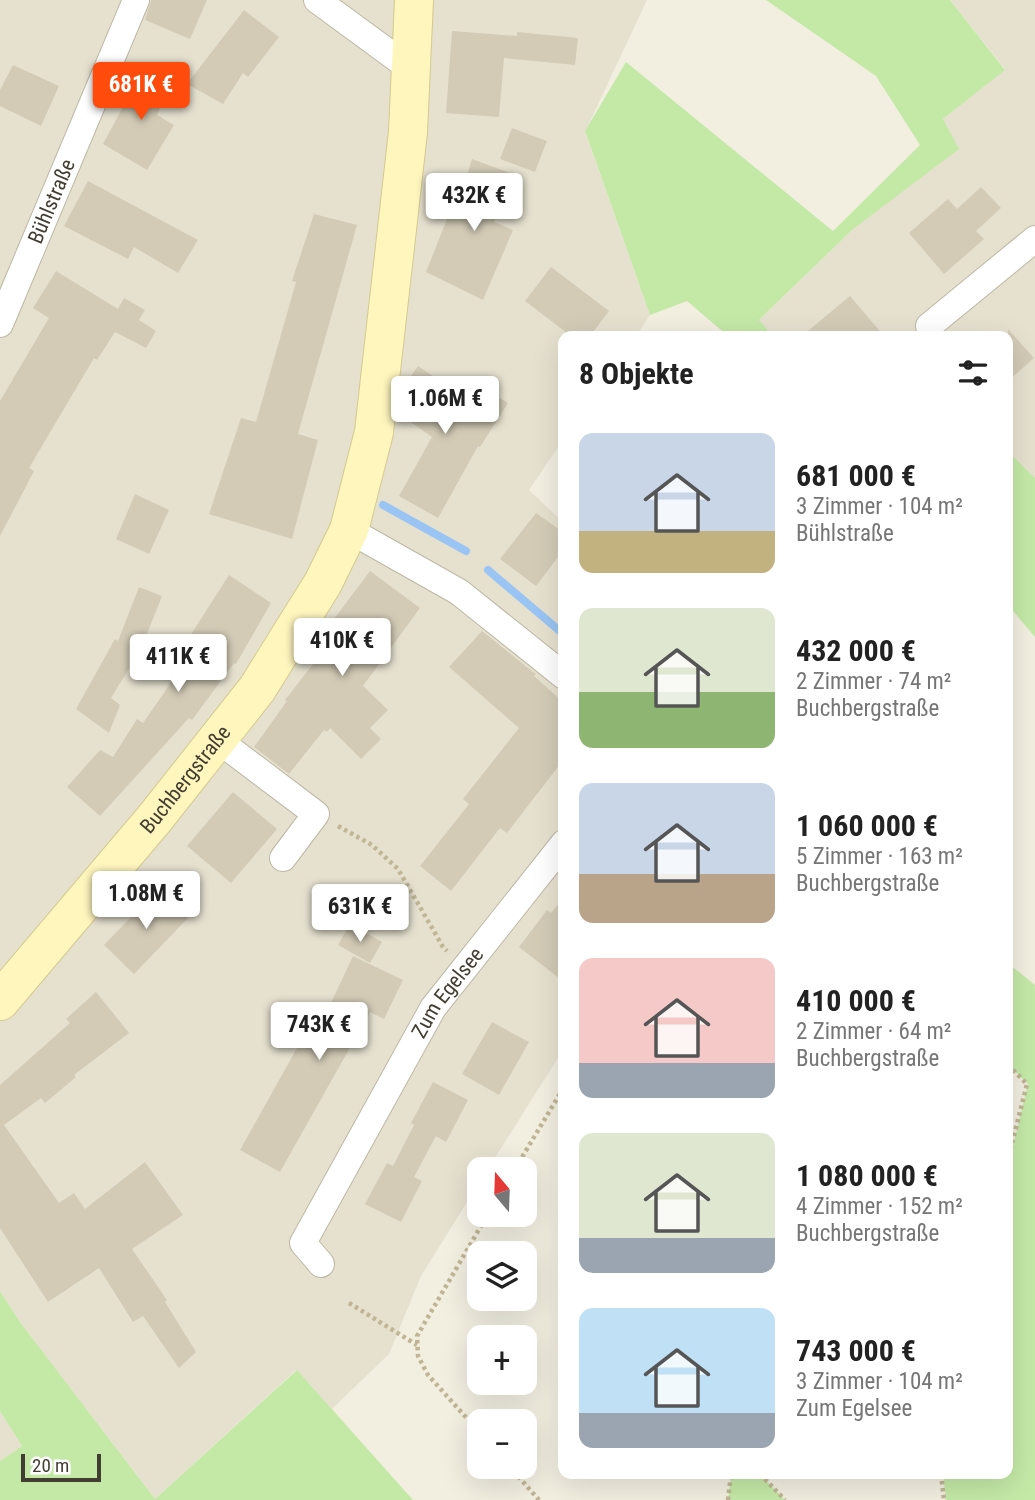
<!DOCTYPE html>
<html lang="de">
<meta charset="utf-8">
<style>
:root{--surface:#fff;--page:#f6f6f6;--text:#222;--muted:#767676;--accent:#ff4b0b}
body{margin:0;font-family:"Roboto Condensed",sans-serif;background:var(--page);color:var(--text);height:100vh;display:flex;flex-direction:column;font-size:26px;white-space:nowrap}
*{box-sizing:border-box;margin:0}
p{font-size:23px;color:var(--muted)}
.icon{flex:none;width:38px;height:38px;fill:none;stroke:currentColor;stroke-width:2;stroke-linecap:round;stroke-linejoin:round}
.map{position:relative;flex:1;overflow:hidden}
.details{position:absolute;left:558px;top:331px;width:455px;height:1148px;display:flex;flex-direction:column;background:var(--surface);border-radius:14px;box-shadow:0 7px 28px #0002}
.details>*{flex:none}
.needle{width:46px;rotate:341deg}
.tools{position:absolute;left:467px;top:1157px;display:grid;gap:14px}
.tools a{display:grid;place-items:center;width:70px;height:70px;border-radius:14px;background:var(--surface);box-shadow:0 7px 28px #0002;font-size:35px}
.scale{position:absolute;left:21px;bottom:18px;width:80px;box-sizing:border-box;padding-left:7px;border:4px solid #433e32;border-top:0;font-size:19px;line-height:24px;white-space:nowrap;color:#433e32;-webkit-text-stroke:5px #fff;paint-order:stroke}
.price{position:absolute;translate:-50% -60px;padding:0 16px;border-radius:7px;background:#fff;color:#222;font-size:23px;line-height:46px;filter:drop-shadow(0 2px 4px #0008)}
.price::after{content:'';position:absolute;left:50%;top:42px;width:21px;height:16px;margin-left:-10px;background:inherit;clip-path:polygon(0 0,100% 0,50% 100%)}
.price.active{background:var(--accent);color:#fff}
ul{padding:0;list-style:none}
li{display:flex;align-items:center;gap:21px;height:175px;padding:0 21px}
li span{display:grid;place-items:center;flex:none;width:196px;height:140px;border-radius:14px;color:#555}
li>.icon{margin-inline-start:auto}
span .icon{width:84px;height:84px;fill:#fffc;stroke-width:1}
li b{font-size:30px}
h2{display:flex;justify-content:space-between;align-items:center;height:84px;padding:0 21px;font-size:30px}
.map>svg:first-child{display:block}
.residential{fill:#e6e1cf}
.green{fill:#c4e9a7}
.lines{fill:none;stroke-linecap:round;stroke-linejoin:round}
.stream{stroke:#99c4f3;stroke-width:8}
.building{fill:#d3cbb6}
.minor-casing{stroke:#bdb7a4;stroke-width:28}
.secondary-casing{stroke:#d4ca8e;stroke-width:40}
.path{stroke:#c0b594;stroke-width:4.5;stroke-dasharray:3.5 3.5;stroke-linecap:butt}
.minor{stroke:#fff;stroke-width:26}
.secondary{stroke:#fff6be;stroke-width:38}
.labels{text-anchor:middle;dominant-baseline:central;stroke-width:7;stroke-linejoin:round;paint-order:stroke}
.street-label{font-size:21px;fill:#433e32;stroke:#fff}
</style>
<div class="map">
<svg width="1035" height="1500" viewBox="0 0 1035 1500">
<rect width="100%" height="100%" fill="#f2efe1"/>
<!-- residential -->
<g class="residential">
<path d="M0,0H647L585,132L650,315L636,336H564L563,440L529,490L563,522V1050L488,1169H480L479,1183L421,1276L389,1354L332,1409L296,1370L155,1499L20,1322L0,1291Z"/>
<path d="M950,0H1035V478L1008,451V336H773L759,320L852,230L943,119L1005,69Z"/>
<path d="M0,1411L22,1446L0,1461Z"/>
</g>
<!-- green -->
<g class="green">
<path d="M766,0H950L1005,70L943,119L959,149L852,230L759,320L773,336H728L687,301L650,315L585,131L626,62L833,231L920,145L876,76Z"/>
<path d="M1008,451L1035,478V637L1008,605Z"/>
<path d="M1008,963L1035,985V1500H946L943,1474H1008V1167L1028,1084L1008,1065Z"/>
<path d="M0,1291L20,1322L155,1499L297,1370L413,1500H0V1461L22,1446L0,1411Z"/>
<path d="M731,1474H760L785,1500H728Z"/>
</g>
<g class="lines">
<!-- stream -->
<g class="stream">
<path d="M383,505L466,551"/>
<path d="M488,570L561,632"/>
</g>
</g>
<!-- building -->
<g class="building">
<path d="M151,0H207L190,39L145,20Z"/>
<path d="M244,10L279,37L248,77L243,73L223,104L187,84Z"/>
<path d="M452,31L517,36V32L578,38L575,65L504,58L499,117L446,113Z"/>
<path d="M13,65L59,86L41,126L0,106V90Z"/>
<path d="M144,68L171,83L157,115L174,125L147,170L103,144Z"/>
<path d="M512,128L547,141L535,172L500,159Z"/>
<path d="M472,159L513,174L494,222L513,230L483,300L426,272L453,204L458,206Z"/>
<path d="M88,181L198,240L178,273L134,247L128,259L64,226Z"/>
<path d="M981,187L1001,208L976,231L984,239L944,274L909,233L948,199L957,209Z"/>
<path d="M314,214L357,225L298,434L318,440L292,539L209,514L241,418L256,422L296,282L292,281Z"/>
<path d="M551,267L609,311L590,336H571L525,301Z"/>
<path d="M56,271L118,309L124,298L145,310L139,320L156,331L146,348L115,332L97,360L94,358L29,468L34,471L0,536V401L49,318L33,308Z"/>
<path d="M850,296L884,336H802Z"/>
<path d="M1008,329L1034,358L1008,381Z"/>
<path d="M418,366L446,385L436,408L441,411L455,392L460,396L470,380L508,403L480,447L478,446L438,518L399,496L432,437L398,413L401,390Z"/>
<path d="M135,494L169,510L149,554L116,539Z"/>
<path d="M536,513L564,533V549L536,586L500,559Z"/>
<path d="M370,571L420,608L363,686L388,710L370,728L381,739L361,759L330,728L327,732L324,730L289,774L254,747L287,701L285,700L331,641L322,635Z"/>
<path d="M229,575L271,603L236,664L234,663L192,720L189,718L100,816L67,787L100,750L113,757L137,719L143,723L199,642L190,636Z"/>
<path d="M139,587L162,596L141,649L111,698L120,705L109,733L76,709L115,639L118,641Z"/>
<path d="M482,631L533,672L536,674L534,676L564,703V759L507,833L500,828L451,891L420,866L469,804L463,799L519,728L449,667Z"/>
<path d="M233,792L277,829L231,883L187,846Z"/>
<path d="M158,889L188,918L134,974L104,945Z"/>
<path d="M564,897V982L519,947L547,910L551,913Z"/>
<path d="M350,924L382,942L370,963L338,945Z"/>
<path d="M353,956L403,980L384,1019L370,1012L280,1172L240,1150L312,1021L320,1026Z"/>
<path d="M96,992L129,1033L74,1075L76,1077L45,1103L41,1098L4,1125L59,1203L74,1193L85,1209L145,1162L183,1215L132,1249L167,1300L165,1302L196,1352L179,1368L143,1316L133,1322L99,1268L48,1302L0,1228V1085L70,1023L66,1019Z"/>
<path d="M492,1022L529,1042L499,1095L462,1074Z"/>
<path d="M433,1082L468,1100L446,1142L436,1136L414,1177L422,1181L401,1222L365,1204L387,1163L393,1166L414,1125L411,1123Z"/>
</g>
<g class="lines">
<defs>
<g id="minor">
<path d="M317,0L411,69"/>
<path id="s1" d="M0,324L136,0"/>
<path d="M929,326L1035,239"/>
<path d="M349,530L459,592L564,676"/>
<path d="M218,740L316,814L283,858"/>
<path id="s2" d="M321,1264L303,1243L433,1008L564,843"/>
</g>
<g id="secondary">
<path id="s3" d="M0,1001L155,818L257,689L323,583L349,530L374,432L408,132L414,0"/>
</g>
</defs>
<!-- minor casing -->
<use href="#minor" class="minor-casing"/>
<!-- secondary casing -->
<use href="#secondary" class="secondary-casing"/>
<!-- path -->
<g class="path">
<path d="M338,826L372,845L398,869L443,947L447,951"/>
<path d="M1008,1065L1027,1084L1008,1159"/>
<path d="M515,1169L564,1087"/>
<path d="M349,1303L417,1345"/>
<path d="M480,1433L428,1375L418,1356L417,1336L488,1214"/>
<path d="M509,1466L539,1500"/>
<path d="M760,1474L785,1500"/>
<path d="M941,1474L944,1500"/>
<path d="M728,1500L731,1474"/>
</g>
<!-- minor -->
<use href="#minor" class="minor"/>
<!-- secondary -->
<use href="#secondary" class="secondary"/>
</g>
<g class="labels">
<!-- street labels -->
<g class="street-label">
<text stroke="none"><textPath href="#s1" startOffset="133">Bühlstraße</textPath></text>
<text stroke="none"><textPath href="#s3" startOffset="289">Buchbergstraße</textPath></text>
<text stroke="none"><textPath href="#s2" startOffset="317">Zum Egelsee</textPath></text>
</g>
</g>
</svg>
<div class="tools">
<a><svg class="needle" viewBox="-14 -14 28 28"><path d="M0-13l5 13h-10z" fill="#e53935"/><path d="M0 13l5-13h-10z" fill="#767676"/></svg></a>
<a><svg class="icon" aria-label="layers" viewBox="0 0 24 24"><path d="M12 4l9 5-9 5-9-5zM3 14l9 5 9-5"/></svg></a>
<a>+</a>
<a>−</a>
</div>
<div class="scale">20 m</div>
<b class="price active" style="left:141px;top:122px">681K €</b>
<b class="price" style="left:474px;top:233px">432K €</b>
<b class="price" style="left:445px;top:436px">1.06M €</b>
<b class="price" style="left:342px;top:678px">410K €</b>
<b class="price" style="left:178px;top:694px">411K €</b>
<b class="price" style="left:146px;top:931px">1.08M €</b>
<b class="price" style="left:360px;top:944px">631K €</b>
<b class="price" style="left:319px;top:1062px">743K €</b>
<section class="details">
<h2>8 Objekte<svg class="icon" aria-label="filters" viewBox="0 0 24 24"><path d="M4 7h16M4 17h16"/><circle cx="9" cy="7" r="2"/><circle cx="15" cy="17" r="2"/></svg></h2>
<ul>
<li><span style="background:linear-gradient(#c9d6e8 70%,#c2b280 0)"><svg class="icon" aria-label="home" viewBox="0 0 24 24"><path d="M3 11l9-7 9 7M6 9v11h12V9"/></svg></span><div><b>681 000 €</b><p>3 Zimmer · 104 m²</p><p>Bühlstraße</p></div></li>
<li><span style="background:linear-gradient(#dfe7d0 60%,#8fb573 0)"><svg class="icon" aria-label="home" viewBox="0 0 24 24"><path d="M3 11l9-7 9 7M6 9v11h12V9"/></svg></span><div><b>432 000 €</b><p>2 Zimmer · 74 m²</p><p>Buchbergstraße</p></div></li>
<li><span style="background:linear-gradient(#c9d6e8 65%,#b9a48a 0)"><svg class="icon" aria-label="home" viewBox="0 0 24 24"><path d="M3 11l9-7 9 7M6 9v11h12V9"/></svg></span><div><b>1 060 000 €</b><p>5 Zimmer · 163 m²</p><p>Buchbergstraße</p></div></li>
<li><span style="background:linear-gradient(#f6c9c9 75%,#9aa5b1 0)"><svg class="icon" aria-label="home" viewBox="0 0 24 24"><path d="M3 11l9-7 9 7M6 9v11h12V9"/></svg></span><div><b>410 000 €</b><p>2 Zimmer · 64 m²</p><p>Buchbergstraße</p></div></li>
<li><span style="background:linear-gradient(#dfe7d0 75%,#9aa5b1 0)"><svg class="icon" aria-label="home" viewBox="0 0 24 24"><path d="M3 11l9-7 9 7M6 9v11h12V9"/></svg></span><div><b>1 080 000 €</b><p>4 Zimmer · 152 m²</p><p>Buchbergstraße</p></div></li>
<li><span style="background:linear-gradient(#bfe0f5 75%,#9aa5b1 0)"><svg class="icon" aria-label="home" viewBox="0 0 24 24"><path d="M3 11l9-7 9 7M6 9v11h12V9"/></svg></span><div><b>743 000 €</b><p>3 Zimmer · 104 m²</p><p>Zum Egelsee</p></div></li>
</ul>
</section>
</div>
